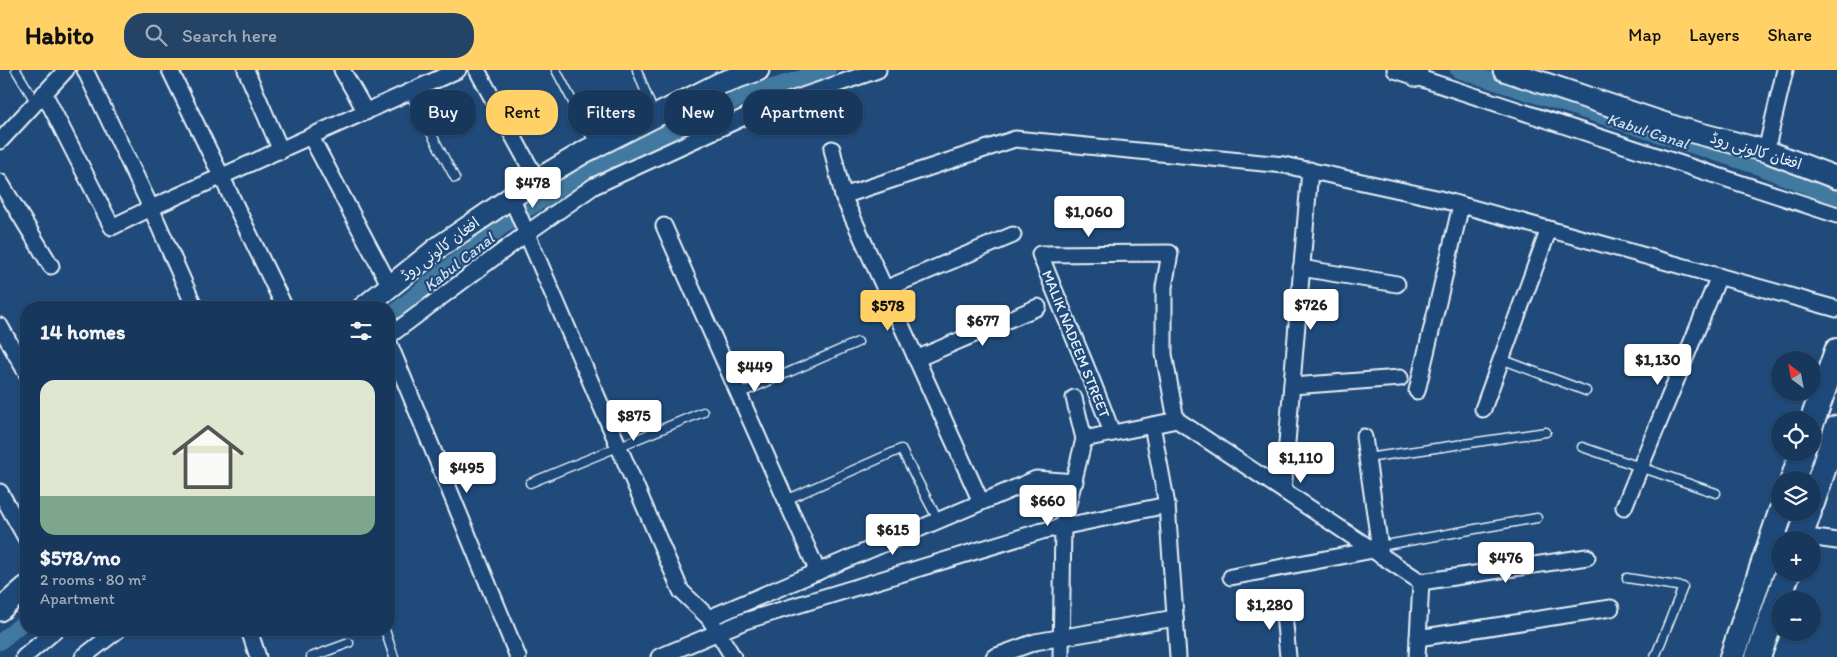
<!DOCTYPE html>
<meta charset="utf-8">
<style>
:root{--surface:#17385c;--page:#244365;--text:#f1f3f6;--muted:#9eacbb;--line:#365272;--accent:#ffd166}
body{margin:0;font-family:Itim,"Playpen Sans Arabic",sans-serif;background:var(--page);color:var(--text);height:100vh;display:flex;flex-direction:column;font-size:19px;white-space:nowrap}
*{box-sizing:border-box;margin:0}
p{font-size:16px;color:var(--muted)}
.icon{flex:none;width:28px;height:28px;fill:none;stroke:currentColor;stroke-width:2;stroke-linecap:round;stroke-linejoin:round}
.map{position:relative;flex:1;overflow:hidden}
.details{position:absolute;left:20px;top:231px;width:375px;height:335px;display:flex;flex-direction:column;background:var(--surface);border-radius:20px;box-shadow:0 1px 4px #0004,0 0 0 1px var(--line)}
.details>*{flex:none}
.top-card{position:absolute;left:410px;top:20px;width:475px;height:45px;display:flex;gap:10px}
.needle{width:32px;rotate:328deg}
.buttons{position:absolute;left:1771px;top:281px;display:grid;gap:10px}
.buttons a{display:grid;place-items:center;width:50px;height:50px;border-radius:50%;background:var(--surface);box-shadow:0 1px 4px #0004,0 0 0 1px var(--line);font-size:25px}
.price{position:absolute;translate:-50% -42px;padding:0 11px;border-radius:5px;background:#fff;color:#222;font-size:16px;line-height:32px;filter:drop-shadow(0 1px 2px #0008)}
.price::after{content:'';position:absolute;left:50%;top:30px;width:15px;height:11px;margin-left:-8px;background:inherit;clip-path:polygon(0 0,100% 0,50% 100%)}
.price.on{background:var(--accent);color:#111}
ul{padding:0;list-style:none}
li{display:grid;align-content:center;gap:10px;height:265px;padding:0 20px}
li+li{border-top:1px solid var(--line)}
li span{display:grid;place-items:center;height:155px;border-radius:15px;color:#555}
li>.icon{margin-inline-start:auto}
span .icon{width:90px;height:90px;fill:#fffc;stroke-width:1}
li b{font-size:21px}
h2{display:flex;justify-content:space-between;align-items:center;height:60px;padding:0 20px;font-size:21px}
.tag{padding:0 18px;border-radius:20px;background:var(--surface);box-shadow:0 1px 4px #0004,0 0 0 1px var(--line);font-size:18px;line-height:45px}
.tag.on{background:var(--accent);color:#111}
header{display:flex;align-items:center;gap:30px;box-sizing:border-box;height:70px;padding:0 25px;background:var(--accent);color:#111}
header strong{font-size:24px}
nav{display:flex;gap:28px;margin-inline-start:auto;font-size:18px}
.search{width:350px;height:45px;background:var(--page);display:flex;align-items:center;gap:12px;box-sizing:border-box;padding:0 18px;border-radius:20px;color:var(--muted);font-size:19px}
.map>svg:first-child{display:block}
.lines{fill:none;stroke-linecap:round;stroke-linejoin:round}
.canal{stroke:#4379a0;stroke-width:16}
.service-casing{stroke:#e8f1f8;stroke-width:11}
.minor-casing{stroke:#e8f1f8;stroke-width:19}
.tertiary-casing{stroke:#e8f1f8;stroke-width:22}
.secondary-casing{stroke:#e8f1f8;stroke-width:25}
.primary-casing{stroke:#e8f1f8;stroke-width:28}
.service{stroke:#1f4a7a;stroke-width:8}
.minor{stroke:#1f4a7a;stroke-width:15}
.tertiary{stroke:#1f4a7a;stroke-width:19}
.secondary{stroke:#1f4a7a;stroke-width:21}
.primary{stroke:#1f4a7a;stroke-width:24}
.labels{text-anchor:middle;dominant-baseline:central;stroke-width:4.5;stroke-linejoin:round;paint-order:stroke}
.street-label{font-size:15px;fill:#e8f1f8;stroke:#1f4a7a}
.water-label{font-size:16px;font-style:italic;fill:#cfdfeb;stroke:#1f4a7a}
</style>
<header>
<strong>Habito</strong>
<div class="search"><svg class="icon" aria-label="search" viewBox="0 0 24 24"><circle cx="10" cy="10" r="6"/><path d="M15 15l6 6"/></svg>Search here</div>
<nav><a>Map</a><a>Layers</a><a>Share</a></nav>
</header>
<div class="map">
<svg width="1837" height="587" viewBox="0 0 1837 587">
<rect width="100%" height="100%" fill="#1f4a7a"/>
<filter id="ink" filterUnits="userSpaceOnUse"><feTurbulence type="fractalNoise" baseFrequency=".02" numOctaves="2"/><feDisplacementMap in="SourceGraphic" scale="10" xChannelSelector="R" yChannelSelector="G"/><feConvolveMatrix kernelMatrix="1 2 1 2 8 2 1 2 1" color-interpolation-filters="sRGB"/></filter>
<g filter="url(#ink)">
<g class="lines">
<!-- canal -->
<g class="canal">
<path d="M1458,0L1759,97L1837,128"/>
<path d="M389,247L453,194L516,146L587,102L747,25L828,0"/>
<path d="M0,572L26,550"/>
</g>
<defs>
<g id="service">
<path d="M16,0L36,33"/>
<path d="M556,0L595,74"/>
<path d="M637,0L654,44"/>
<path d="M409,22L455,108"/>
<path d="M1501,289L1586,321"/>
<path d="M739,324L858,272"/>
<path d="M1582,377L1716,423"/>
<path d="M1367,388L1546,362"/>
<path d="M530,413L703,342"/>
<path d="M786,430L901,379L938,450"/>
<path d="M1380,476L1537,448"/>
<path d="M1627,508L1683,517L1655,587"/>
<path d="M385,560L394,587"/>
<path d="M311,587L349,573"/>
</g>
<g id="minor">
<path d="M170,0L285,238"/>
<path d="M246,0L281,81"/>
<path d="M342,0L366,42"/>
<path d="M477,0L537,110"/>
<path d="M1395,0L1837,145"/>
<path d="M44,23L112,157L151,138L85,0"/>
<path d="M311,67L390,216"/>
<path d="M0,71L66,0"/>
<path d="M832,79L843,126L981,432"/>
<path d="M1766,81L1785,0"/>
<path d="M0,112L51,196"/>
<path d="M843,126L1015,69L1284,95L1436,128L1837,239"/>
<path d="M511,127L681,521L709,548L733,587"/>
<path d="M664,156L818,502"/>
<path d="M1301,198L1397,214"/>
<path d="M885,219L1013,165"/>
<path d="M195,238L151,138L458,0"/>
<path d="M0,256L26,302"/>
<path d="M389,266L527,163L594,116L753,43L878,0"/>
<path d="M389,273L518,587"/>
<path d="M916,289L1038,237"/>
<path d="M1292,316L1400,308"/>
<path d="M1417,321L1461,135"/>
<path d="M1483,339L1549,159"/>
<path d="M1152,355L1167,435L1178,587"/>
<path d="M1112,363C1090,302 1063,244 1040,184L1170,183L1164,217V284L1176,350"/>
<path d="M1364,367L1381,486"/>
<path d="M1084,369L1177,350L1421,512L1417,587"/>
<path d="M1283,420L1310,100"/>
<path d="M0,422L26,468"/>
<path d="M1624,437L1719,206"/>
<path d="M1801,466L1837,471"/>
<path d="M1231,507L1373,480"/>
<path d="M1421,512L1587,487"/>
<path d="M1283,533L1288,587"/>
<path d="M709,548L1036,409L1075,412"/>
<path d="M249,560L258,587"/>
<path d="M1418,568L1611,538"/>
<path d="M24,587L56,560"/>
<path d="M83,587L118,560"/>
<path d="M659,587L745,551L1042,461L1167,435"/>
<path d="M994,587L1035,572L1175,548"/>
<path d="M1061,587L1063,455L1084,369L1074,328"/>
</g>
<path id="tertiary" d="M1416,7L1418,0"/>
<g id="secondary">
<path d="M1504,0L1678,58L1766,81L1837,108"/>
<path d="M363,238L439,177L537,110L586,81L721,13L758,0"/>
<path d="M0,540L26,517"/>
</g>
<g id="primary">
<path d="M1812,352L1837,281"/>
<path d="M1793,410L1802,382"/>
<path d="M1812,433L1837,358"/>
<path d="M1799,470L1809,442"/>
<path d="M1732,587L1781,442"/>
<path d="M1758,587L1788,502"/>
</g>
</defs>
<!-- service casing -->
<use href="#service" class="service-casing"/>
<!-- minor casing -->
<use href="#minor" class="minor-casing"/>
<!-- tertiary casing -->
<use href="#tertiary" class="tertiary-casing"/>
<!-- secondary casing -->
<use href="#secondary" class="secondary-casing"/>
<!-- primary casing -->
<use href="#primary" class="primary-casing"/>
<!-- service -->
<use href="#service" class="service"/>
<!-- minor -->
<use href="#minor" class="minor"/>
<!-- tertiary -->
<use href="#tertiary" class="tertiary"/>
<!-- secondary -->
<use href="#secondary" class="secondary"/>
<!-- primary -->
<use href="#primary" class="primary"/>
</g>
</g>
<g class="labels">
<!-- street labels -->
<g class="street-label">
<text transform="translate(1756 81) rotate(17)">افغان کالونی روڈ</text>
<text transform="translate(440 179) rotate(-37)">افغان کالونی روڈ</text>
<text transform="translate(1076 274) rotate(68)">MALIK NADEEM STREET</text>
</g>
<!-- water labels -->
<g class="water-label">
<text transform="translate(1648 61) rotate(18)">Kabul Canal</text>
<text transform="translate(459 192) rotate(-38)">Kabul Canal</text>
</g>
</g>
</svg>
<div class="buttons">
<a><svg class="needle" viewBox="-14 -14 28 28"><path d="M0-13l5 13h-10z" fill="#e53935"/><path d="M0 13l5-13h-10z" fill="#9eacbb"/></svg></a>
<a><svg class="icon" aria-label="locate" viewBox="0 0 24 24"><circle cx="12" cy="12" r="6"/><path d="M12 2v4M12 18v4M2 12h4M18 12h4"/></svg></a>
<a><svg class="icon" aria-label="layers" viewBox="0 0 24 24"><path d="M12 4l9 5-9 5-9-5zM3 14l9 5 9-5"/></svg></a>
<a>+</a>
<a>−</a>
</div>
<b class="price" style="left:533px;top:139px">$478</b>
<b class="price" style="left:1089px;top:168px">$1,060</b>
<b class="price" style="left:1311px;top:261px">$726</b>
<b class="price on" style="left:888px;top:262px">$578</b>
<b class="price" style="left:983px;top:277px">$677</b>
<b class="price" style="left:1658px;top:316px">$1,130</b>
<b class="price" style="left:755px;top:323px">$449</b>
<b class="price" style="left:634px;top:372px">$875</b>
<b class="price" style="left:1301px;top:414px">$1,110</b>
<b class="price" style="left:467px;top:424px">$495</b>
<b class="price" style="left:1048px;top:457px">$660</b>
<b class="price" style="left:893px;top:486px">$615</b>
<b class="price" style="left:1506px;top:514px">$476</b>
<b class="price" style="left:1270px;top:561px">$1,280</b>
<div class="top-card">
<a class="tag">Buy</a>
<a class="tag on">Rent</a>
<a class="tag">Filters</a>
<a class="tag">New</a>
<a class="tag">Apartment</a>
</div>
<section class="details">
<h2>14 homes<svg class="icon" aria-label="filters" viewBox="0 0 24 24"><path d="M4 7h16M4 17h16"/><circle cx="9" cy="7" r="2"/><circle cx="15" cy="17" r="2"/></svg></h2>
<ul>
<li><span style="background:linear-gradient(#dfe7d0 75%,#7fa58c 0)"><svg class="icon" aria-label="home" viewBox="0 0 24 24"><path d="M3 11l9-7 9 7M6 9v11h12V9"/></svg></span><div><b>$578/mo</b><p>2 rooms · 80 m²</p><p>Apartment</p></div></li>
</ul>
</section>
</div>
